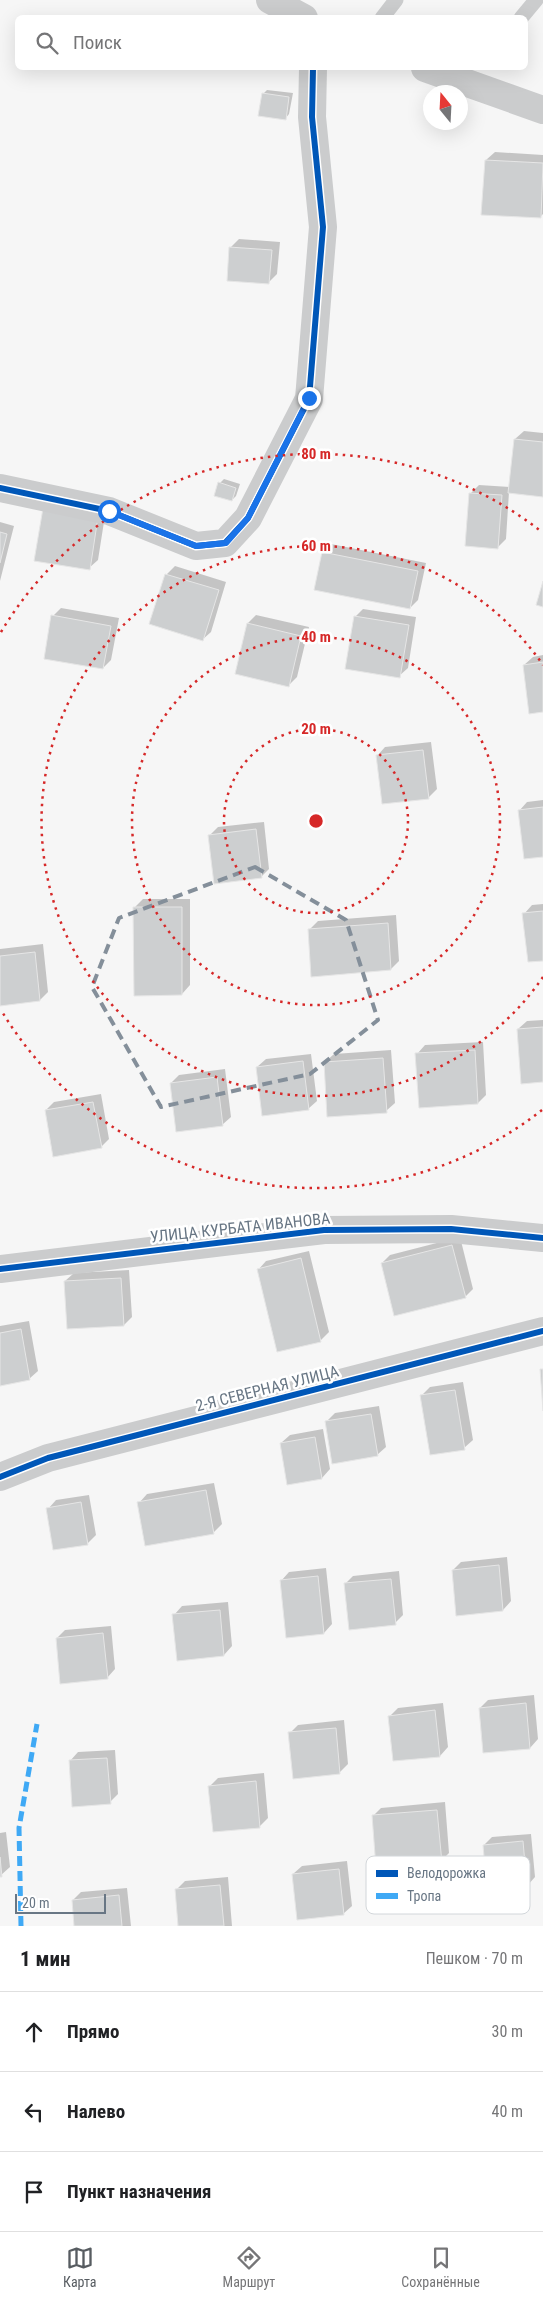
<!DOCTYPE html>
<html lang="ru">
<meta charset="utf-8">
<style>
body{margin:0;font-family:"Roboto Condensed",sans-serif;background:#f2f2f2;color:#202124}
.compass{position:absolute;left:423px;top:85px;width:45px;height:45px;border-radius:50%;background:#fff;box-shadow:0 5px 20px #0002;rotate:342deg}
.scale{position:absolute;left:15px;bottom:12px;width:91px;box-sizing:border-box;padding-left:5px;border:2px solid #687684;border-top:0;font-size:14px;line-height:18px;white-space:nowrap;color:#687684;-webkit-text-stroke:4px #fff;paint-order:stroke}
.stop{position:absolute;width:15px;height:15px;margin:-11px;border:4px solid #1a73e8;border-radius:50%;background:#fff}
.stop.end{background:#1a73e8;border-color:#fff;box-shadow:0 1px 5px #0008}
.list{margin:0;padding:0;list-style:none}
h2{display:flex;justify-content:space-between;align-items:center;height:65px;margin:0;padding:0 20px;font-size:21px}
h2 small{font-size:16px;font-weight:400;color:#757577}
.list li{display:grid;grid-template-columns:32px 1fr auto;gap:15px;align-items:center;box-sizing:border-box;height:80px;padding:0 20px;border-top:1px solid #e0e0e0}
.list b{display:block;font-size:19px;white-space:nowrap}
.list em{font-size:16px;font-style:normal;color:#757577}
.icon{flex:none;width:28px;height:28px;fill:none;stroke:currentColor;stroke-width:2;stroke-linecap:round;stroke-linejoin:round}
.map{position:relative;flex:none;width:543px;height:1926px;overflow:hidden}
.search{position:absolute;background:#fff;box-shadow:0 5px 20px #0002;left:15px;right:15px;top:15px;height:55px;display:flex;align-items:center;gap:12px;box-sizing:border-box;padding:0 18px;border-radius:8px;color:#757577;font-size:19px}
.sheet{height:305px;background:#fff}
nav{display:flex;justify-content:space-around;align-items:center;box-sizing:border-box;height:70px;border-top:1px solid #e0e0e0;background:#fff;font-size:14px;color:#757577}
nav a{display:grid;justify-items:center;gap:2px}
nav .on{color:#575c61}
.map>svg:first-child{display:block}
.shadow{fill:#0003}
.building{fill:#cdcfd0;stroke:#e6e6e6}
.lines{fill:none;stroke-linecap:round;stroke-linejoin:round}
.service{stroke:#cbcccd;stroke-width:15}
.minor{stroke:#cbcccd;stroke-width:28}
.quiet{stroke:#3fa9f5;stroke-width:5;stroke-dasharray:10 5;stroke-linecap:butt}
.cycleway-casing{stroke:#fff;stroke-width:9}
.cycleway{stroke:#0057b8;stroke-width:6}
.route{stroke:#1a73e8;stroke-width:6}
.marked{fill:none;stroke:#848f9a;stroke-width:4;stroke-dasharray:10 6;stroke-linejoin:round}
.ring{fill:none;stroke:#d62828;stroke-width:2.5;stroke-dasharray:2.5 5}
.labels{text-anchor:middle;stroke-width:5;stroke-linejoin:round;paint-order:stroke}
.street-label{font-size:16px;fill:#687684;stroke:#fff}
.key{fill:#fff;stroke:#d2d6da;stroke-width:1}
.key-label{font-size:14px;fill:#687684}
.centre{fill:#d62828;stroke:#fff;stroke-width:2.5}
.ring-label{font-size:15px;text-anchor:middle;font-weight:bold;fill:#d62828;stroke:#fff;stroke-width:5;stroke-linejoin:round;paint-order:stroke}
</style>
<div class="map">
<svg width="543" height="1926" viewBox="0 0 543 1926">
<rect width="100%" height="100%" fill="#f6f6f6"/>
<path class="shadow" d="M 267,90 L 293,93 L 289,114 L 285,119 L 263,94 Z
M 495,152 L 543,155 L 543,214 L 540,217 L 486,160 Z
M 239,239 L 280,242 L 277,274 L 269,282 L 231,247 Z
M 524,431 L 543,433 L 543,496 L 509,492 L 506,539 L 497,548 L 471,493 L 479,485 L 510,487 L 515,439 Z
M 224,479 L 240,484 L 236,496 L 232,500 L 220,483 Z
M 106,509 L 98,560 L 89,568 L 36,560 Z
M 0,522 L 14,526 L 0,581 Z
M 331,544 L 426,563 L 418,600 L 410,608 L 323,552 Z
M 175,566 L 226,582 L 211,632 L 202,640 L 166,575 Z
M 61,608 L 119,618 L 111,660 L 103,668 L 53,616 Z
M 363,609 L 416,617 L 408,668 L 399,676 L 355,617 Z
M 256,615 L 309,627 L 297,677 L 289,685 L 248,623 Z
M 543,655 L 543,711 L 524,665 L 533,657 Z
M 431,742 L 437,789 L 428,798 L 377,756 L 385,747 Z
M 543,800 L 543,856 L 519,811 L 527,802 Z
M 264,822 L 269,869 L 261,877 L 210,835 L 218,827 Z
M 143,899 L 190,899 L 190,985 L 182,994 L 134,908 Z
M 543,904 L 543,959 L 524,914 L 532,905 Z
M 396,915 L 399,961 L 391,969 L 309,930 L 318,921 Z
M 43,944 L 48,992 L 40,1000 L 0,1005 L 0,949 Z
M 543,1020 L 543,1081 L 518,1029 L 527,1021 Z
M 483,1042 L 486,1095 L 478,1103 L 417,1054 L 425,1045 Z
M 391,1050 L 395,1103 L 386,1111 L 325,1062 L 334,1054 Z
M 311,1054 L 317,1101 L 308,1109 L 257,1067 L 266,1059 Z
M 225,1069 L 231,1117 L 222,1125 L 171,1083 L 179,1075 Z
M 101,1094 L 109,1139 L 101,1147 L 46,1110 L 54,1102 Z
M 460,1237 L 473,1289 L 465,1297 L 382,1263 L 390,1255 Z
M 309,1251 L 329,1332 L 321,1340 L 278,1351 L 258,1270 L 266,1261 Z
M 129,1270 L 132,1317 L 124,1325 L 65,1281 L 74,1273 Z
M 29,1321 L 38,1371 L 29,1379 L 0,1384 L 0,1326 Z
M 463,1382 L 473,1440 L 464,1448 L 421,1396 L 430,1387 Z
M 379,1406 L 386,1447 L 377,1455 L 327,1421 L 335,1413 Z
M 323,1429 L 330,1469 L 322,1478 L 281,1443 L 290,1435 Z
M 214,1483 L 222,1524 L 213,1533 L 139,1503 L 147,1494 Z
M 89,1495 L 96,1535 L 88,1543 L 48,1509 L 56,1500 Z
M 507,1557 L 511,1601 L 503,1610 L 453,1570 L 461,1562 Z
M 326,1568 L 332,1624 L 324,1633 L 281,1581 L 289,1572 Z
M 399,1571 L 403,1615 L 395,1623 L 345,1584 L 353,1576 Z
M 228,1602 L 232,1646 L 224,1655 L 178,1659 L 174,1615 L 182,1606 Z
M 111,1626 L 115,1669 L 107,1678 L 57,1638 L 65,1630 Z
M 534,1695 L 538,1739 L 530,1748 L 480,1708 L 488,1700 Z
M 443,1703 L 448,1747 L 440,1756 L 390,1716 L 398,1708 Z
M 344,1720 L 348,1764 L 340,1772 L 290,1733 L 298,1725 Z
M 115,1750 L 118,1794 L 110,1802 L 70,1761 L 78,1752 Z
M 264,1773 L 268,1818 L 260,1826 L 210,1786 L 218,1778 Z
M 445,1802 L 449,1853 L 441,1861 L 373,1816 L 381,1808 Z
M 6,1832 L 10,1867 L 0,1876 L 0,1833 Z
M 531,1834 L 535,1877 L 527,1886 L 488,1889 L 484,1845 L 492,1837 Z
M 347,1861 L 352,1906 L 343,1914 L 293,1874 L 302,1866 Z
M 228,1877 L 232,1926 L 179,1926 L 176,1890 L 185,1881 Z
M 127,1888 L 131,1926 L 76,1926 L 73,1900 L 81,1892 Z"/>
<path class="building" d="M 262,93 L 289,97 L 286,120 L 258,116 Z
M 485,160 L 543,163 L 541,218 L 481,215 Z
M 229,247 L 272,250 L 269,284 L 227,281 Z
M 514,439 L 543,442 L 543,497 L 508,493 Z
M 218,482 L 236,488 L 232,501 L 214,496 Z
M 469,493 L 502,495 L 498,549 L 465,546 Z
M 43,508 L 98,517 L 90,570 L 34,561 Z
M 0,532 L 7,534 L 0,563 Z
M 322,552 L 418,571 L 410,609 L 314,590 Z
M 165,574 L 219,590 L 203,641 L 149,624 Z
M 543,581 L 543,607 L 536,605 Z
M 51,615 L 111,626 L 103,669 L 44,659 Z
M 354,616 L 409,625 L 400,678 L 345,669 Z
M 247,623 L 301,636 L 289,687 L 235,674 Z
M 543,662 L 543,712 L 529,714 L 523,665 Z
M 423,750 L 429,799 L 382,804 L 376,755 Z
M 543,807 L 543,857 L 524,859 L 518,810 Z
M 256,829 L 262,878 L 214,884 L 208,835 Z
M 133,907 L 182,907 L 182,995 L 134,996 Z
M 543,911 L 543,961 L 528,962 L 522,913 Z
M 388,923 L 391,970 L 311,977 L 308,929 Z
M 35,952 L 40,1001 L 0,1006 L 0,956 Z
M 543,1027 L 543,1082 L 521,1084 L 517,1029 Z
M 475,1050 L 478,1104 L 419,1108 L 415,1053 Z
M 383,1058 L 387,1113 L 327,1117 L 324,1062 Z
M 303,1061 L 309,1110 L 262,1116 L 256,1067 Z
M 217,1077 L 223,1126 L 176,1132 L 170,1083 Z
M 93,1102 L 102,1148 L 53,1157 L 45,1110 Z
M 452,1245 L 466,1298 L 394,1316 L 381,1263 Z
M 301,1258 L 321,1342 L 277,1352 L 257,1269 Z
M 121,1278 L 124,1326 L 67,1329 L 64,1281 Z
M 21,1329 L 30,1380 L 0,1386 L 0,1333 Z
M 540,1369 L 543,1369 L 543,1411 Z
M 455,1390 L 465,1450 L 430,1455 L 420,1395 Z
M 371,1414 L 378,1456 L 332,1464 L 325,1421 Z
M 315,1437 L 322,1479 L 287,1485 L 280,1443 Z
M 206,1490 L 214,1534 L 145,1546 L 137,1502 Z
M 81,1502 L 88,1545 L 53,1550 L 46,1508 Z
M 499,1565 L 503,1611 L 456,1616 L 452,1570 Z
M 318,1576 L 324,1634 L 286,1638 L 280,1580 Z
M 391,1579 L 396,1625 L 349,1630 L 344,1583 Z
M 220,1610 L 224,1656 L 177,1661 L 172,1614 Z
M 103,1633 L 108,1679 L 60,1684 L 56,1638 Z
M 526,1703 L 530,1749 L 483,1753 L 479,1708 Z
M 435,1710 L 440,1757 L 393,1761 L 388,1716 Z
M 336,1728 L 340,1774 L 293,1779 L 288,1732 Z
M 107,1758 L 111,1804 L 72,1807 L 69,1760 Z
M 256,1781 L 260,1828 L 213,1832 L 208,1786 Z
M 437,1810 L 442,1863 L 376,1868 L 372,1815 Z
M 523,1841 L 527,1887 L 487,1891 L 483,1845 Z
M 0,1857 L 2,1877 L 0,1877 Z
M 339,1869 L 344,1915 L 297,1920 L 292,1874 Z
M 220,1885 L 224,1926 L 178,1926 L 175,1889 Z
M 119,1895 L 122,1926 L 74,1926 L 72,1900 Z"/>
<g class="lines">
<path class="service" d="M 382,18 L 396,0
M 521,18 L 536,0"/>
<path class="minor" d="M 270,0 L 304,18
M 425,68 L 543,110
M 0,488 L 109,511 L 196,546 L 225,543 L 248,518 L 309,399 L 323,227 L 312,117 L 313,68
M 0,1269 L 324,1230 L 451,1229 L 543,1238
M 0,1477 L 48,1458 L 543,1331"/>
<path class="quiet" d="M 21,1926 L 19,1828 L 37,1724"/>
<g class="cycleway-casing">
<path id="cycleway" d="M 0,488 L 109,511 L 196,546 L 225,543 L 248,518 L 309,399 L 323,227 L 312,117 L 313,68
M 0,1269 L 324,1230 L 451,1229 L 543,1238
M 0,1477 L 48,1458 L 543,1331"/>
</g>
<use href="#cycleway" class="cycleway"/>
</g>
<g class="lines">
<path class="route" d="M 109,511 L 196,546 L 226,543 L 248,518 L 309,398"/>
</g>
<path class="marked" d="M 255,867 L 346,920 L 378,1020 L 310,1074 L 161,1107 L 92,987 L 119,918 Z"/>
<g class="ring">
<circle cx="316" cy="821" r="92"/>
<circle cx="316" cy="821" r="184"/>
<path d="M543 977A275 275 0 1 1 543 665"/>
<path d="M542 1110A367 367 0 0 1 1 1010M1 632A367 367 0 0 1 542 532"/>
</g>
<g class="labels">
<g class="street-label">
<text transform="translate(240 1227) rotate(-6)" y="6">УЛИЦА КУРБАТА ИВАНОВА</text>
<text transform="translate(267 1388) rotate(-14)" y="6">2-Я СЕВЕРНАЯ УЛИЦА</text>
</g>
</g>
<rect x="366" y="1856" width="164" height="58" rx="8" class="key"/>
<rect x="376" y="1870" width="22" height="7" fill="#0057b8"/>
<rect x="376" y="1893" width="22" height="6" fill="#3fa9f5"/>
<g class="key-label">
<text x="407" y="1878">Велодорожка</text>
<text x="407" y="1901">Тропа</text>
</g>
<circle cx="316" cy="821" r="8" class="centre"/>
<g class="ring-label">
<text x="316" y="459">80 m</text>
<text x="316" y="551">60 m</text>
<text x="316" y="642">40 m</text>
<text x="316" y="734">20 m</text>
</g>
</svg>
<svg class="compass" viewBox="-18 -18 36 36"><path d="M0-13l5 13h-10z" fill="#e53935"/><path d="M0 13l5-13h-10z" fill="#757577"/></svg>
<div class="scale">20 m</div>
<div class="stop" style="left:109px;top:511px"></div>
<div class="stop end" style="left:309px;top:398px"></div>
<div class="search"><svg class="icon" aria-label="search" viewBox="0 0 24 24"><circle cx="10" cy="10" r="6"/><path d="M15 15l6 6"/></svg>Поиск</div>
</div>
<section class="sheet">
<h2>1 мин<small>Пешком · 70 m</small></h2>
<ul class="list">
<li><svg class="icon" aria-label="ahead" viewBox="0 0 24 24"><path d="M12 20V5M6 11l6-6 6 6"/></svg><div><b>Прямо</b></div><em>30 m</em></li>
<li><svg class="icon" aria-label="left" viewBox="0 0 24 24"><path d="M17 20v-9H6M10 6l-5 5 5 5"/></svg><div><b>Налево</b></div><em>40 m</em></li>
<li><svg class="icon" aria-label="arrive" viewBox="0 0 24 24"><path d="M6 21V4h12l-3 4 3 4H6"/></svg><div><b>Пункт назначения</b></div></li>
</ul>
</section>
<nav>
<a class="on"><svg class="icon" aria-label="map" viewBox="0 0 24 24"><path d="M3 6l6-2 6 2 6-2v14l-6 2-6-2-6 2zM9 4v14M15 6v14"/></svg>Карта</a>
<a><svg class="icon" aria-label="directions" viewBox="0 0 24 24"><path d="M12 3l9 9-9 9-9-9zM9 14v-3h6M13 9l2 2-2 2"/></svg>Маршрут</a>
<a><svg class="icon" aria-label="saved" viewBox="0 0 24 24"><path d="M7 4h10v16l-5-4-5 4z"/></svg>Сохранённые</a>
</nav>
